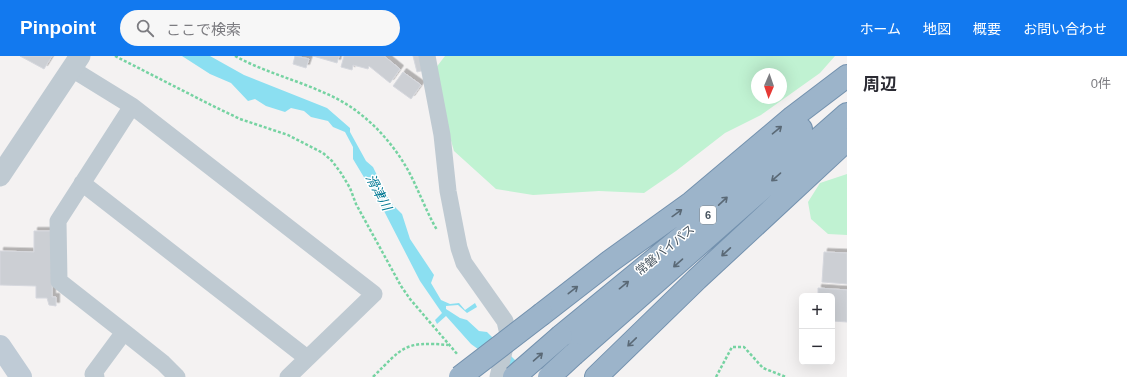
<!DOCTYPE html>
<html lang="ja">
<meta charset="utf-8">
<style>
body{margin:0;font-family:Helvetica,"Noto Sans JP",sans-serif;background:#f7f7f7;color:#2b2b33}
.controls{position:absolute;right:12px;bottom:12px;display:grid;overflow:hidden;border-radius:6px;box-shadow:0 4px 16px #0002}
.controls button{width:36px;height:36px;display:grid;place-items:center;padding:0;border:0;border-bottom:1px solid #e1e1e2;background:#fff;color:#2b2b33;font:20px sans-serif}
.compass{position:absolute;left:751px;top:12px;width:36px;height:36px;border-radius:50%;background:#fff;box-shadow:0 4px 16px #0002;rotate:182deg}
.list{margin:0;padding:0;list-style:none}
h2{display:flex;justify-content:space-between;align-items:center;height:52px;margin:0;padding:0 16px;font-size:17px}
h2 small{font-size:13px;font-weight:400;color:#7c7c81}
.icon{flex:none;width:22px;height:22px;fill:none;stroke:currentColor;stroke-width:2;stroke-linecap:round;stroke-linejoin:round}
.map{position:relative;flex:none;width:847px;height:321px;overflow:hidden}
header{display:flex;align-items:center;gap:24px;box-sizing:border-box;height:56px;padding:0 20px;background:#1279ef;color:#fff}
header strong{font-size:19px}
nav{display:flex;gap:22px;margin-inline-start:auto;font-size:14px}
.search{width:280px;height:36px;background:#f7f7f7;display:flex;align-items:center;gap:10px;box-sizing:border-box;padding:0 14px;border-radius:22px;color:#7c7c81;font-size:15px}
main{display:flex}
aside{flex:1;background:#fff}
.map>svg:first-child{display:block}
.green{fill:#c0f2d2;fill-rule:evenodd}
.water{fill:#8bdff1}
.building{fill:#cccfd4;stroke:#d6d8de;filter:url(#shadow)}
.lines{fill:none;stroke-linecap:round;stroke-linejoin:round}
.trunk-casing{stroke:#7391ae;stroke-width:24}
.path{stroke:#76d3a2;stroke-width:2.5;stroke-dasharray:3 2;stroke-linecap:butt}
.minor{stroke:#bfcad2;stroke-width:17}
.tertiary{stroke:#bfcad2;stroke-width:21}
.secondary{stroke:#bfcbd6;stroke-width:22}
.trunk{stroke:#9cb4ca;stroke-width:22}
.trunk-bridge-casing{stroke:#7391ae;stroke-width:24;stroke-linecap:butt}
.trunk-bridge{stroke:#9cb4ca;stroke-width:22}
.oneway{stroke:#5a6976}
.labels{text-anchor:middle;stroke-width:3;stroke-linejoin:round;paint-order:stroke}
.shield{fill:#fff;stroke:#808990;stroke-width:1}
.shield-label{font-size:11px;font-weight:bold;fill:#495661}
.street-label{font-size:12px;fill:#495661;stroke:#fff}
.water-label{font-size:13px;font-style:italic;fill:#077c96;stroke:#fff}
</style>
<header>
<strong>Pinpoint</strong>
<div class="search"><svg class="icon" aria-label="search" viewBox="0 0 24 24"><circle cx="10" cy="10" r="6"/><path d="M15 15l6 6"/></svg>ここで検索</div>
<nav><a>ホーム</a><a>地図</a><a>概要</a><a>お問い合わせ</a></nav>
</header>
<main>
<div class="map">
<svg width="847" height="321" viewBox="0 0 847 321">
<defs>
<filter id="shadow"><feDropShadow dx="3.5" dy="-3.5" stdDeviation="0" flood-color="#0004"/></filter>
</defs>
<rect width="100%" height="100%" fill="#f4f2f2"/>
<path class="green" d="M 445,0 L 835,0 L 820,17 L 761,59 L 725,77 L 676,115 L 644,137 L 599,135 L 533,139 L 496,133 L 454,95 L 440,46 L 435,13 ZM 757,18 L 781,18 L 781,42 L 757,42 Z
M 847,118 L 847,179 L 828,178 L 811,163 L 808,146 L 820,127 Z"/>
<path class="water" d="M 182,0 L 210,0 L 244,19 L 327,52 L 350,72 L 350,76 L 366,105 L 373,111 L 390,146 L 402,158 L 410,183 L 434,219 L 431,227 L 441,244 L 450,248 L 459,247 L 465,254 L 475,247 L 477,251 L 467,257 L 458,249 L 446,250 L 446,253 L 460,262 L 467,264 L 479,275 L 487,276 L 532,321 L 516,321 L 471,288 L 446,260 L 437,268 L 435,264 L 442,257 L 420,225 L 383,153 L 353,103 L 353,91 L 345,76 L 333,71 L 328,65 L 311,61 L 304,55 L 291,52 L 285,56 L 266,50 L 255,43 L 248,45 L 231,27 L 210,18 Z"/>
<path class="building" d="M 20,0 L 52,0 L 44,13 Z
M 295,0 L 309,3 L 306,12 L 293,8 Z
M 313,0 L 339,0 L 337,7 Z
M 344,0 L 384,0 L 400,13 L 390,27 L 369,10 L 368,13 L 353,9 L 352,14 L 341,11 Z
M 413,0 L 421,0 L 425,14 L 417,16 Z
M 403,16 L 421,29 L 411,43 L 393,30 Z
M 34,175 L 53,175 L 52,241 L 56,241 L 56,250 L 49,249 L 47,242 L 36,242 L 36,230 L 0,229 L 0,195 L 34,196 Z
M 824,196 L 847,197 L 847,228 L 822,226 Z
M 818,232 L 847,234 L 847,266 L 832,265 L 832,240 L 818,240 Z"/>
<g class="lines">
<g class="trunk-casing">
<path id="trunk" d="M 542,258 L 609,206 L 691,147 L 793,61 L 847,20
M 561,280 L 705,162 L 801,73
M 574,298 L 847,58
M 596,321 L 697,223 L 847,84"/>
</g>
<path class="path" d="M 115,0 L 211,49 L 240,63 L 288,79 L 323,97 L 332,105 L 341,117 L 350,132 L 356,148 L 401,230 L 410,243 L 458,299
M 235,0 C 264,16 297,24 327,38 C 362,53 391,83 409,116 C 419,135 426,155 437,174
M 373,321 C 403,291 404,285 448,289
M 716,321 L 732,291 L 744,291 L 763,312 L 786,321"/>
<path class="minor" d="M 427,0 L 442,79 L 448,135 L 459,192 L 464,207 L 505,265 L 508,278 L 498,321
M 72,13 L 132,50 L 58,165 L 59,225 L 124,276 L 93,318 L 96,321
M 132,50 L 374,238 L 288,321
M 82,127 L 307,302
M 124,276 L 163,307 L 177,321"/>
<path class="tertiary" d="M 0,120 L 80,0"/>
<path class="secondary" d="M 0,290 L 21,321"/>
<use href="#trunk" class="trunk"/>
<g class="trunk-bridge-casing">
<path id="trunk-bridge" d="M 460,321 L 542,258
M 514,321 L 561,280
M 549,321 L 574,298"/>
</g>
<use href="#trunk-bridge" class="trunk-bridge"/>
</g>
<defs><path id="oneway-shaft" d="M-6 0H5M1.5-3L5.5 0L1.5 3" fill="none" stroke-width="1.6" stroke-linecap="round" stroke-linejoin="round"/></defs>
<g class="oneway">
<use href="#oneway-shaft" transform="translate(777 74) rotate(-40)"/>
<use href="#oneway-shaft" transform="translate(776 121) rotate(139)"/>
<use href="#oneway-shaft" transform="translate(723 145) rotate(-43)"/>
<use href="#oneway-shaft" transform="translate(677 157) rotate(-36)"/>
<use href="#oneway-shaft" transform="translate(726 196) rotate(137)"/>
<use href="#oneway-shaft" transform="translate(678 207) rotate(139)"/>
<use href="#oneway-shaft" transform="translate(624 229) rotate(-39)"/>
<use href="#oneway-shaft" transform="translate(573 234) rotate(-38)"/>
<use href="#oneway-shaft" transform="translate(632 286) rotate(136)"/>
<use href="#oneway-shaft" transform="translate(538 301) rotate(-41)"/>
</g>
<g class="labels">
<rect class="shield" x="700" y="150" width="16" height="18" rx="3"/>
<g class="shield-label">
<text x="708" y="163">6</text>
</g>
<g class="street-label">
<text transform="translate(665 194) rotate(-39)" y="4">常磐バイパス</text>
</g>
<g class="water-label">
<text transform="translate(379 136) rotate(62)" y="5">滑津川</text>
</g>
</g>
</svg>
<div class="controls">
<button>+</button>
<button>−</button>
</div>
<svg class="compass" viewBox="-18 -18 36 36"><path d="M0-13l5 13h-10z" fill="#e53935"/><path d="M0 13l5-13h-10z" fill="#7c7c81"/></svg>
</div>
<aside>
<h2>周辺<small>0件</small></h2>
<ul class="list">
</ul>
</aside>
</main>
